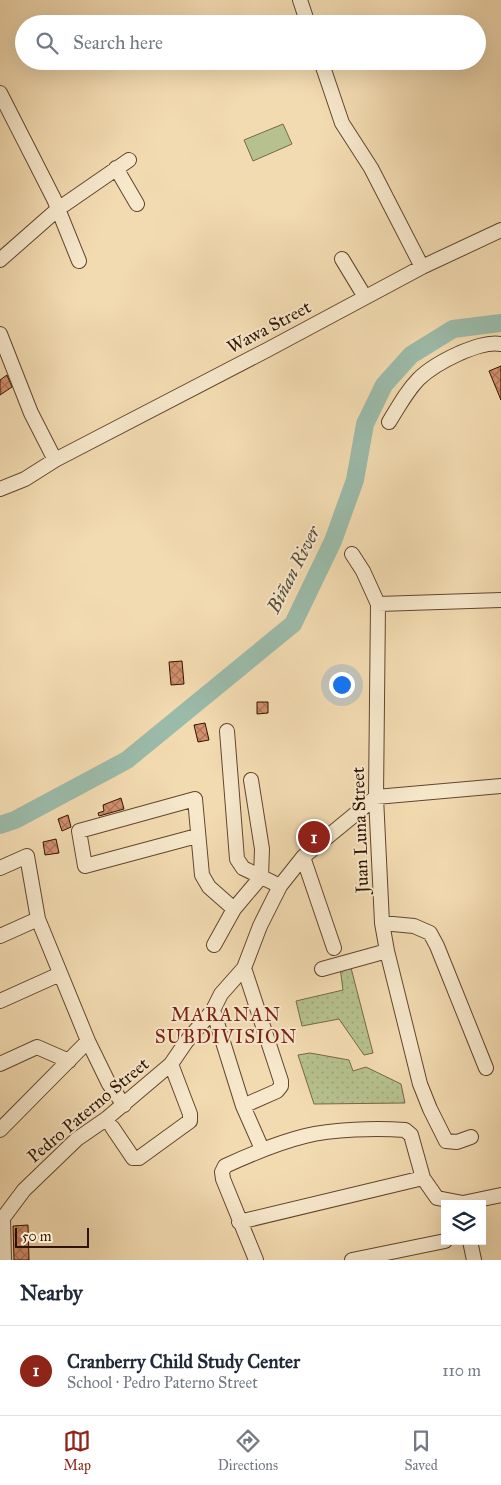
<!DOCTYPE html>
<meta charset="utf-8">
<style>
body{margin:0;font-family:"IM FELL Great Primer",serif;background:#f2f2f3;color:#1f2937}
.controls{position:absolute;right:15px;bottom:15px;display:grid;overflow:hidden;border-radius:0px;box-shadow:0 5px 20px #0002}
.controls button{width:45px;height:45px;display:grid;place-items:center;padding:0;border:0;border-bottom:1px solid #e0e1e3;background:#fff;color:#1f2937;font:25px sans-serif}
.scale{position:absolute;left:15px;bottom:12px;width:74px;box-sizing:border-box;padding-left:5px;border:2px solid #301401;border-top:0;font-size:14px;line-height:18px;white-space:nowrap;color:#301401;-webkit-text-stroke:4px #f7e8cc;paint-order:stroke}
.you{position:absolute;left:341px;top:684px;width:18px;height:18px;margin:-12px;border:4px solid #fff;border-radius:50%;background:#1a73e8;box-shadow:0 0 0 8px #1a73e833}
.badge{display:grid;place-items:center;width:32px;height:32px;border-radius:50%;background:#8f2418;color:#fff;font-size:16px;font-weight:700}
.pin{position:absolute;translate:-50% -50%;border:2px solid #fff;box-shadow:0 1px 5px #0006}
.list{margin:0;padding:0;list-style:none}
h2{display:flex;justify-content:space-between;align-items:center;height:65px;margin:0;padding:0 20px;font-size:21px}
h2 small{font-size:16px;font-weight:400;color:#747a83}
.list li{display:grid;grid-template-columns:32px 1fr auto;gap:15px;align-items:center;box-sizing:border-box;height:90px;padding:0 20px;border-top:1px solid #e0e1e3}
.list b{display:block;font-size:19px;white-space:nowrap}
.list p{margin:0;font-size:16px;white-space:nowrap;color:#747a83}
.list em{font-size:16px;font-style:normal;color:#747a83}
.icon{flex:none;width:28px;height:28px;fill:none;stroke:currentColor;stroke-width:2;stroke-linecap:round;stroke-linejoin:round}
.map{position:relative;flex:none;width:501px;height:1260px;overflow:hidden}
.search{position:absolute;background:#fff;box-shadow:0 5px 20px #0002;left:15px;right:15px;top:15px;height:55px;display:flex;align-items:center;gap:12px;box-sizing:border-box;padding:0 18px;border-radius:28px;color:#747a83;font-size:19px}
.sheet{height:155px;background:#fff}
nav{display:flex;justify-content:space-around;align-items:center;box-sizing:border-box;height:70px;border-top:1px solid #e0e1e3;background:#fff;font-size:14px;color:#747a83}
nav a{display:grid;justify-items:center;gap:2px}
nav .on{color:#8f2418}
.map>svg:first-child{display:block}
.grass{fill:url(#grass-dots);stroke:#736a48}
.pitch{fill:#b6c18f;stroke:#736a48}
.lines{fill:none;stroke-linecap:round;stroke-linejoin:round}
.river{stroke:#9bbbaa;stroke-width:18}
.building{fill:url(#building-cross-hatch);stroke:#301401}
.minor-casing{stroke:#61462d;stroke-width:16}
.minor{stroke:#f7e8cc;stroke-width:14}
.labels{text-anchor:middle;stroke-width:4;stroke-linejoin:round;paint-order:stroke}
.street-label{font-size:18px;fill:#301401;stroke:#f7e8cc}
.water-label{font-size:19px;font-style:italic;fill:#554e3c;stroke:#f7e8cc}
.neighbourhood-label{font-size:19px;letter-spacing:1px;fill:#7a1f14;stroke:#f7e8cc}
</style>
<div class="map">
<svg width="501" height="1260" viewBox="0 0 501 1260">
<defs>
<pattern id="grass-dots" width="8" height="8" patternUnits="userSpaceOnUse" patternTransform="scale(1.25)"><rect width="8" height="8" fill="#b6c18f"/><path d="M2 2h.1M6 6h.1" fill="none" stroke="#9da57a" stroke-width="1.8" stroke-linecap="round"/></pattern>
<pattern id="building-cross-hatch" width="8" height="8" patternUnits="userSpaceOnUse" patternTransform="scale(1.25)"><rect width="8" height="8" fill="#d3906d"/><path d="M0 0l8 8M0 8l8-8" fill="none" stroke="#ac7457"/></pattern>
</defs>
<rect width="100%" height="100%" fill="#f3dbb1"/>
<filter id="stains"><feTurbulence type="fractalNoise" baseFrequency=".004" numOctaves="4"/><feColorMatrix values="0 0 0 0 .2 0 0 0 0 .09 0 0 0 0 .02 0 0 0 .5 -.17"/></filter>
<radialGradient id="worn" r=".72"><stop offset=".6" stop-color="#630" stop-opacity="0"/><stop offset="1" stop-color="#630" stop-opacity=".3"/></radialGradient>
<path class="grass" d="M 350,964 L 373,1053 L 364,1055 L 339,1019 L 302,1026 L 296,1001 L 343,990 L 340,967 Z
M 310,1053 L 349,1060 L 353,1071 L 366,1067 L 401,1084 L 405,1103 L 314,1104 L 298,1055 Z"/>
<path class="pitch" d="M 283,124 L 292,144 L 253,161 L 244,140 Z"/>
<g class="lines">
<path class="river" d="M 0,825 L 15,820 L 127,760 L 293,624 L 333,541 L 355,480 L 365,424 L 384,385 L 411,355 L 453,329 L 501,323"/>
</g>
<path class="building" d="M 501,366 L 501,400 L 489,371 Z
M 7,375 L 12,387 L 0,395 L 0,380 Z
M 182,661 L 184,684 L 171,685 L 169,662 Z
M 257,702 L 268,702 L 268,713 L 257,714 Z
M 205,723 L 209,740 L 198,742 L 194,725 Z
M 121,798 L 124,809 L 99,816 L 98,813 L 104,811 L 103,805 Z
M 68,815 L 71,827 L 62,831 L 58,819 Z
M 56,839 L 59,853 L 45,855 L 43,842 Z
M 28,1225 L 29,1260 L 14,1260 L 13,1226 Z"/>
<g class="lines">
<g class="minor-casing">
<path id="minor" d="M 300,0 L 308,24
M 321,61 L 342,123 L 371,168 L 422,267
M 0,93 L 54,199 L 79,261
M 116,168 L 137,204
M 342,259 L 365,297
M 0,260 L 58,209 L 129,160
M 0,334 L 31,413 L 55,460
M 389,422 C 412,384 418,372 460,353 C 472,348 487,342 501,344
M 0,489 L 25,479 L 55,460 L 267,350 L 422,267 L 501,230
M 352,554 L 363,571 L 378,604 L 376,797 L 382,923 L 387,951 L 420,1084 L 430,1109 L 446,1141 L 457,1142 L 471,1137
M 378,604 L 501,600
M 227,731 L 237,859 L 243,868 L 280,886
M 197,836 L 85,866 L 79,831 L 195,799 L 202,875 L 209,887 L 234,909
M 303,857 L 334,948
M 0,868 L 27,856 L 38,919 L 88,1041 L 109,1084 L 124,1105
M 382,923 L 414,926 L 430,933 L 437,946 L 486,1068
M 0,936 L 38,919
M 214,945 L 234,909 L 261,877 L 262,849 L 251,780
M 322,969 L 387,951
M 0,1001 L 60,974
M 213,1010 L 243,1106 L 262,1149
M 0,1064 L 37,1047 L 69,1061
M 243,1106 L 277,1091 L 281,1086 L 281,1081 L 244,968
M 112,1127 L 133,1158 L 139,1158 L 190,1121 L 190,1114 L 171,1064
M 0,1130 L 88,1041
M 3,1219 L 4,1260
M 0,1222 L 24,1190 L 77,1139 L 106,1119 L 171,1064 L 186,1042 L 213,1010 L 221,994 L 244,968 L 260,926 L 280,886 L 303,857 L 376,797 L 501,786
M 239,1222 L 423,1178
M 470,1241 L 474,1260
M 256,1260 L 223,1179 L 222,1172 L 225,1166 C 251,1154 277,1143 305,1136 C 332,1129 377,1128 405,1130 L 411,1135 L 423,1178 L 437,1198 L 463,1203 L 501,1195
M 352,1260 L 445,1241"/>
</g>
<use href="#minor" class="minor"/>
</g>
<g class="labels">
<g class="street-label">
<text transform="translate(269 327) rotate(-28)" y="6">Wawa Street</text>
<text transform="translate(360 830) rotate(-92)" y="6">Juan Luna Street</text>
<text transform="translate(88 1110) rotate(-40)" y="6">Pedro Paterno Street</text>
</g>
<g class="water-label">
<text transform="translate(293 569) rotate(-63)" y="7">Biñan River</text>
</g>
<g class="neighbourhood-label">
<text x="226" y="1021">MARANAN<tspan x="226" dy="22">SUBDIVISION</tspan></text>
</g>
</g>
<rect width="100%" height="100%" filter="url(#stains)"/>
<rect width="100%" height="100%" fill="url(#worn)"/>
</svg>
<div class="controls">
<button><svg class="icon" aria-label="layers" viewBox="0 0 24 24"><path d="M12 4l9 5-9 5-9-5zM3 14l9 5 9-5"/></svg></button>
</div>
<div class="scale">50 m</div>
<div class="you"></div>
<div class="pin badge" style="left:314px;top:837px">1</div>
<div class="search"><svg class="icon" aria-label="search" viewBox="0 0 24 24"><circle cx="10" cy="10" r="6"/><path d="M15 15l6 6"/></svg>Search here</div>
</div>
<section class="sheet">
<h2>Nearby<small></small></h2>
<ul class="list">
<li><span class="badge">1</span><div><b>Cranberry Child Study Center</b><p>School · Pedro Paterno Street</p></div><em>110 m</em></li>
</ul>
</section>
<nav>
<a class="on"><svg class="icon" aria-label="map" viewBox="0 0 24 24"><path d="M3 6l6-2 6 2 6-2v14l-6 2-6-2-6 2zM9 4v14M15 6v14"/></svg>Map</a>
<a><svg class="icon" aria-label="directions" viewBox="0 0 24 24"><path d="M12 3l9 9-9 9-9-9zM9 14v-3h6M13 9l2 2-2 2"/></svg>Directions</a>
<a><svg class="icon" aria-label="saved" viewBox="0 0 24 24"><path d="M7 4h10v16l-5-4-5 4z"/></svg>Saved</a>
</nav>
